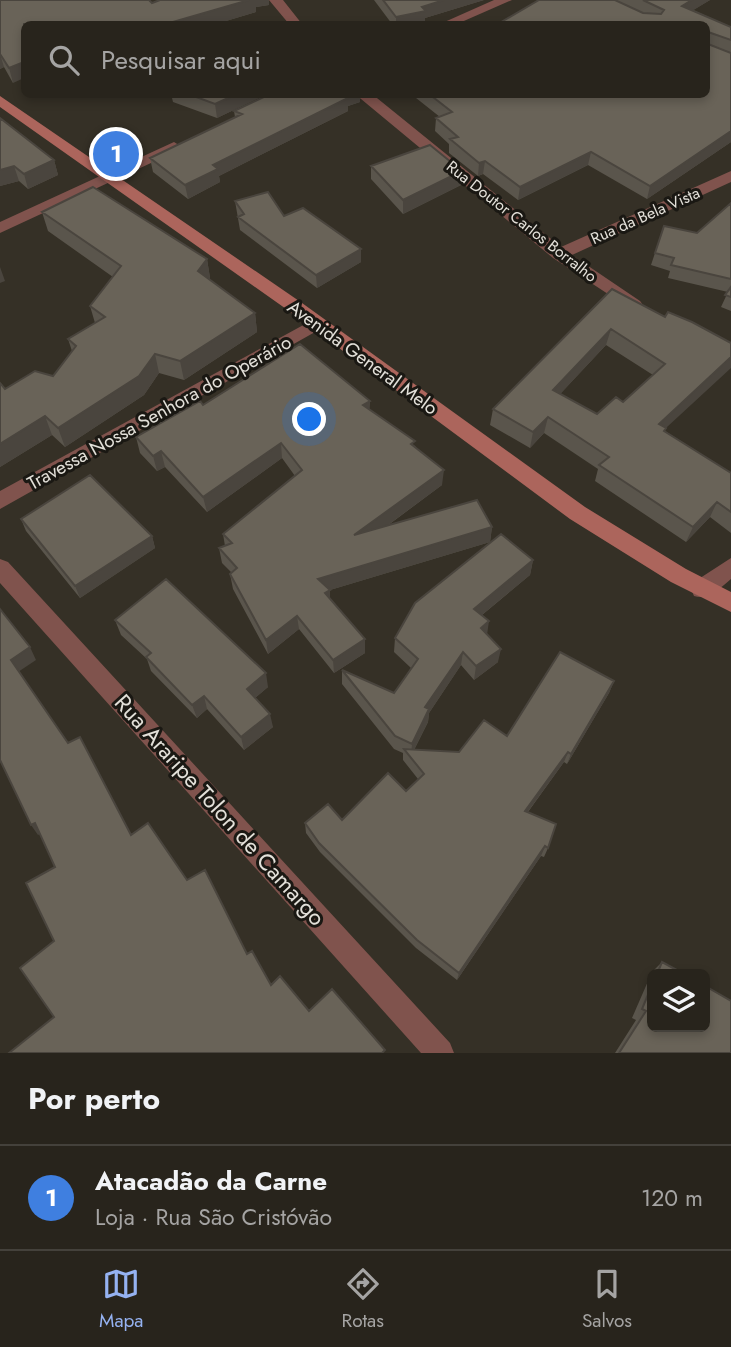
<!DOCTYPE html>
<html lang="pt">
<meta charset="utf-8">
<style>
body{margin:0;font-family:Jost,sans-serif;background:#343029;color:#f1f3f6}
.controls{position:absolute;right:21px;bottom:21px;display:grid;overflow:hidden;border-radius:10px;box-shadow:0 4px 10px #0003}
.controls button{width:63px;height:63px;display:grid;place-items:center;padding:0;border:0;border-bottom:2px solid #44413b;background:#28241c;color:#f1f3f6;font:35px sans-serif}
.you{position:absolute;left:310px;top:420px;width:24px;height:24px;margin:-18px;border:5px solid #fff;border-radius:50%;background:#1a73e8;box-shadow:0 0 0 10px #1a73e833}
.badge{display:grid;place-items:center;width:46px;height:46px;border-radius:50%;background:#95b2f1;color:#fff;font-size:23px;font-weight:700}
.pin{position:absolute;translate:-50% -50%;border:4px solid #fff;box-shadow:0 2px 7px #0006}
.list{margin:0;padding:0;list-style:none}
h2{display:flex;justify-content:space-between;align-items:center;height:91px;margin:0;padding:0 28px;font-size:30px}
h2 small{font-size:23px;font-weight:400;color:#a5a4a3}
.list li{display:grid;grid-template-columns:46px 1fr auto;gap:21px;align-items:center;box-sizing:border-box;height:105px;padding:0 28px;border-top:2px solid #44413b}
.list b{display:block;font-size:26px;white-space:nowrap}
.list p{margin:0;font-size:23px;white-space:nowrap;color:#a5a4a3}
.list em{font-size:23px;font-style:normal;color:#a5a4a3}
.icon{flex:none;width:38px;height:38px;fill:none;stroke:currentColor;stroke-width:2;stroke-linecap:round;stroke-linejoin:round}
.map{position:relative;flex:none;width:731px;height:1053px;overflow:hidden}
.search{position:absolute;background:#28241c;box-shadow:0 4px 10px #0003;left:21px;right:21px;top:21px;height:77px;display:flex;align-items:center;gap:18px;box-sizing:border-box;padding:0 24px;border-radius:10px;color:#a5a4a3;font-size:26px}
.sheet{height:196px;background:#28241c}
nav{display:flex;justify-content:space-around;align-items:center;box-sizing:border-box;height:98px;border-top:2px solid #44413b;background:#28241c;font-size:19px;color:#a5a4a3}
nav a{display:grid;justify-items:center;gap:4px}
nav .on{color:#95b2f1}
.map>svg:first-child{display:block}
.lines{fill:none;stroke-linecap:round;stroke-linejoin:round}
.street{fill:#80534d;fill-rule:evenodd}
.secondary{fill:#ac655c;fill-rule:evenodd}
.wall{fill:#5a554c;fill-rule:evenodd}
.shaded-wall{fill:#4a453e}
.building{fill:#696358;stroke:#4a453e;stroke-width:2;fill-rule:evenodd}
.labels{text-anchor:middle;stroke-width:6;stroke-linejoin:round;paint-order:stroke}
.far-street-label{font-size:16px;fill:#e3e0d9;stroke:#1a1813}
.street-label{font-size:19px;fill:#e3e0d9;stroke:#1a1813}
.near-street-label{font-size:23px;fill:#e3e0d9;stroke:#1a1813}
</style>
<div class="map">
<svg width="731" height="1053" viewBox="0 0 731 1053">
<rect width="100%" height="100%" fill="#353026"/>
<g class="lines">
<path class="street" d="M 269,0 L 283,0 L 302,24 L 289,24 Z
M 494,0 L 512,0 L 457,24 L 440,24 Z
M 355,94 L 372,94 L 561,247 L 731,171 L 731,182 L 572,255 L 640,301 L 643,305 L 634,311 L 553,258 Z
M 174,142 L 182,147 L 179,150 L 0,233 L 0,222 Z
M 318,317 L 327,323 L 324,327 L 0,509 L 0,491 Z
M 731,558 L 731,579 C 720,588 709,601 694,596 L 691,589 L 694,582 Z
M 0,559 L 8,562 L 450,1043 L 454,1053 L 421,1053 L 0,583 Z"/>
<path class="secondary" d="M 0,96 L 302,303 L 585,507 L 686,569 L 731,592 L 731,612 L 671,582 L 570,519 L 289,311 L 0,107 Z"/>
</g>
<path class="wall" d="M 0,0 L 152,3 L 160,0 L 269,0 L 269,5 L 256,7 L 256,12 L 216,24 L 24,24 L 13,83 L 4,67 L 0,69 Z
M 374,0 L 484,0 L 425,18 L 425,24 L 392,24 Z
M 616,0 L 710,0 L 693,10 L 731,27 L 731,142 L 647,199 L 588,165 L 518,200 L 483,174 L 478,176 L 449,153 L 449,144 L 435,131 L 436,118 L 440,117 L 411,94 L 706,94 L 706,24 L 503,24 L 503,21 Z
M 171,94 L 267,94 L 217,118 L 173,102 Z
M 270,94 L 360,94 L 360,102 L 348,106 L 348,111 L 219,176 L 220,182 L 188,199 L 153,172 L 150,158 L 235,117 L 234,111 Z
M 0,118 L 54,160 L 58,175 L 28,189 L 19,181 L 0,186 Z
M 371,166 L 462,171 L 461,185 L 403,214 L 371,179 Z
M 235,201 L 284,216 L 361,262 L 317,288 L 240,230 Z
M 731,203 L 731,311 L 721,307 L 728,292 L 668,278 L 670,271 L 651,265 L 655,253 L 697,233 Z
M 42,212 L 207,259 L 210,278 L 209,280 L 255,313 L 257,332 L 184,380 L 159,373 L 144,395 L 65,447 L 52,435 L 0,467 L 0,383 L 5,389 L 53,376 L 72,351 L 68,339 L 95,323 L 90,306 L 113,277 L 48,231 Z
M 612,289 L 665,317 L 666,428 L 665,431 L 731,473 L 731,533 L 710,517 L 686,542 L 595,481 L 598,469 L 544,433 L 530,448 L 490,425 L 493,409 ZM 606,345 L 653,375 L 623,402 L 597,414 L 560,394 Z
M 370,401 L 369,410 L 415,446 L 442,485 L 387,526 L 492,527 L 490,542 L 330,590 L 330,599 L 365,639 L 365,653 L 334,673 L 299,629 L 268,654 L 233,589 L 230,574 L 232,573 L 222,563 L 219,548 L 225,546 L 223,534 L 295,476 L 282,458 L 207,512 L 165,467 L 157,471 L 140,453 L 136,437 L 203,405 Z
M 21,519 L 152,536 L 155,548 L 80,598 L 26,531 Z
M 533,560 L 530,575 L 482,615 L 487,634 L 498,662 L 474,680 L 461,665 L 429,713 L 428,722 L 414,750 L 459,752 L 507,736 L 614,681 L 609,693 L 567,764 L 564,762 L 528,812 L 548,848 L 544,857 L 541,856 L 457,980 L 416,948 L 320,852 L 306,833 L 305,823 L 342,820 L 406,791 L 418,779 L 403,760 L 403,753 L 394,749 L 342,684 L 342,670 L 394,693 L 411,668 L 394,652 L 395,638 Z
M 115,620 L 268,687 L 255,698 L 273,727 L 244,750 L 207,709 L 197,718 L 151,671 L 147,659 L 121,635 Z
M 662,962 L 684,974 L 652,974 L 652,1027 L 731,1053 L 615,1053 L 636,1020 L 632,1018 L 652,972 Z"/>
<path class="shaded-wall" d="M 249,0 L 269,0 L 269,5 L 256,7 L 256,12 L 216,24 L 166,24 Z
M 444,0 L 484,0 L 425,18 L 425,24 L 396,24 L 396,17 L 422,7 Z
M 692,0 L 710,0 L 679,19 L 682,6 Z
M 0,54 L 4,67 L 0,69 Z
M 24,62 L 24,78 L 13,83 L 9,68 Z
M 237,94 L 267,94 L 217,118 L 215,104 Z
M 343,94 L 360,94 L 360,102 L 348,106 L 348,111 L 219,176 L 220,182 L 188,199 L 185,185 L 213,165 Z
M 731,131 L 731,142 L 647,199 L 650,186 Z
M 591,152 L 588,165 L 518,200 L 520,187 Z
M 54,160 L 58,175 L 28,189 L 24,174 Z
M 485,161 L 483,174 L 478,176 L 479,163 Z
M 14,166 L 19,181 L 0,186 L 0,170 Z
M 462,171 L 461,185 L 403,214 L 403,200 Z
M 361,249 L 361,262 L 317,288 L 316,275 Z
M 207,259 L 210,278 L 201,291 L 198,271 Z
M 0,267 L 5,281 L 0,283 Z
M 255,313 L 257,332 L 184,380 L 180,361 Z
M 611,329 L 606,345 L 549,406 L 553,390 Z
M 155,354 L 159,373 L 144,395 L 65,447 L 58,428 Z
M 731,357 L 731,368 L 654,439 L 659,424 Z
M 370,401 L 369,417 L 363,405 Z
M 45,416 L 52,435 L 0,467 L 0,444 Z
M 548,417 L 544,433 L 530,448 L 533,432 Z
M 281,443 L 282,458 L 207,512 L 203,497 Z
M 161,451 L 165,467 L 157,471 L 153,456 Z
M 444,470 L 442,485 L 354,550 L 354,535 Z
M 717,502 L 710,517 L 686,542 L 693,527 Z
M 492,527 L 490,542 L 330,590 L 330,604 L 318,579 Z
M 152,536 L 155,548 L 80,598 L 75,586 Z
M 533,560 L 530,575 L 472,623 L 474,609 Z
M 297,616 L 299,629 L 268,654 L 266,640 Z
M 489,621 L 487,635 L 481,628 Z
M 365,639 L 365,653 L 334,673 L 333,660 Z
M 30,647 L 36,660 L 18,672 L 11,660 Z
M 501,649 L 498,662 L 474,680 L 476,666 Z
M 463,652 L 461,665 L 429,713 L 428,722 L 411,756 L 412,744 L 425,707 Z
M 266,673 L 268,687 L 250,702 L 247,689 Z
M 614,681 L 609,693 L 567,764 L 571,754 Z
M 204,696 L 207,709 L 197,718 L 192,705 Z
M 270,714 L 273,727 L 244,750 L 241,737 Z
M 568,752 L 564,762 L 521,821 L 525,811 Z
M 35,823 L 42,833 L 38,835 L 31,825 Z
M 545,846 L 541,856 L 457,980 L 459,973 Z"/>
<path class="building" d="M 0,0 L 149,0 L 152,3 L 160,0 L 249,0 L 166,24 L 24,24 L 24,62 L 9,68 L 0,54 Z
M 383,0 L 444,0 L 422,7 L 426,11 L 396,17 Z
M 539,0 L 615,0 L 643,13 L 661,14 L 664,10 L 643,0 L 692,0 L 682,6 L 731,27 L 731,40 L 708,32 L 708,44 L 731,53 L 731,131 L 650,186 L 591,152 L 520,187 L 485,161 L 479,163 L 450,139 L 458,137 L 436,118 L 452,112 L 429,94 L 706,94 L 706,24 L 511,24 L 503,21 Z
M 188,94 L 237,94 L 215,104 Z
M 270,94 L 343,94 L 348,98 L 213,165 L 218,169 L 185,185 L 150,158 L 242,114 L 234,111 Z
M 0,118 L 54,160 L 24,174 L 14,166 L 0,170 Z
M 430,145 L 462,171 L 403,200 L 371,166 Z
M 93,187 L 207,259 L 198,271 L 255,313 L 180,361 L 155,354 L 139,376 L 58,428 L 45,416 L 0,444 L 0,383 L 5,389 L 35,371 L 53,376 L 76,346 L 68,339 L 105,317 L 90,306 L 121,266 L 42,212 Z
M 268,192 L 284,216 L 303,208 L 361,249 L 316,275 L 238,217 L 244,214 L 235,201 Z
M 731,203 L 731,279 L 671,265 L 674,258 L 655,253 L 664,226 L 697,233 Z
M 731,287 L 731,297 L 725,295 Z
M 612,289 L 665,317 L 668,312 L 692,322 L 731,343 L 731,357 L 659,424 L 666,428 L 664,431 L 731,473 L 731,512 L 717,502 L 693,527 L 599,465 L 609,457 L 548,417 L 533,432 L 493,409 ZM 611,329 L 665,364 L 623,402 L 616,397 L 597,414 L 553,390 Z
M 300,344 L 370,401 L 363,405 L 415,441 L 411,444 L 444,470 L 354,535 L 477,500 L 492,527 L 318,579 L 330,590 L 325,593 L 365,639 L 333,660 L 297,616 L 266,640 L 230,574 L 237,568 L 219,548 L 232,543 L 223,534 L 302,470 L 281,443 L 203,497 L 161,451 L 153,456 L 136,437 L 200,401 L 203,405 Z
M 90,475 L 152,536 L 75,586 L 21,519 Z
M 501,534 L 533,560 L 474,609 L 489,621 L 481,628 L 501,649 L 476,666 L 463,652 L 425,707 L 429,709 L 412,744 L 395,736 L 342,670 L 394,693 L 418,659 L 395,638 L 415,603 Z
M 166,579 L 266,673 L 247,689 L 270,714 L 241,737 L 204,696 L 192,705 L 146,657 L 151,653 L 115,620 Z
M 0,609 L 30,647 L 11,660 L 68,743 L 80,737 L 131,835 L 148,823 L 187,880 L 205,870 L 247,954 L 252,951 L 271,985 L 280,976 L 309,1011 L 332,989 L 385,1050 L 382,1053 L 9,1053 L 54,1017 L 20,968 L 54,941 L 26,883 L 55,867 L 35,823 L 31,825 L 0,760 Z
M 560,652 L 614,681 L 571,754 L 568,752 L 525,811 L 556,824 L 548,848 L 545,846 L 459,973 L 417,940 L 319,843 L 305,823 L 328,804 L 342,820 L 388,773 L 406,791 L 424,774 L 404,749 L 459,752 L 484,720 L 507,736 Z
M 662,962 L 684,974 L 657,974 Z
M 652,985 L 652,1027 L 705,1027 L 705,986 L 731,1001 L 731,1053 L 619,1053 L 646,1011 L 642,1009 Z"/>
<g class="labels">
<g class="far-street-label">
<text transform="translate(645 215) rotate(-24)" y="6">Rua da Bela Vista</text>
<text transform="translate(522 221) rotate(38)" y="6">Rua Doutor Carlos Borralho</text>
</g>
<g class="street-label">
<text transform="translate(363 357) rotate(36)" y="7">Avenida General Melo</text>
<text transform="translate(159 412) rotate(-29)" y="7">Travessa Nossa Senhora do Operário</text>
</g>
<g class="near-street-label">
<text transform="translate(220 810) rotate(48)" y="8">Rua Araripe Tolon de Camargo</text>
</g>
</g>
</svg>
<div class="controls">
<button><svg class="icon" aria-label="layers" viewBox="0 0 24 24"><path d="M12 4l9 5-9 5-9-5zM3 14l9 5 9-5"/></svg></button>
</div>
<div class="you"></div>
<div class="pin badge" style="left:116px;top:154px;background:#3f7fe0">1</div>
<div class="search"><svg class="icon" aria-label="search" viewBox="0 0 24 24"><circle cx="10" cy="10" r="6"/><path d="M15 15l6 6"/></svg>Pesquisar aqui</div>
</div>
<section class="sheet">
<h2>Por perto<small></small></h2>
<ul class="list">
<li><span class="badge" style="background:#3f7fe0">1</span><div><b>Atacadão da Carne</b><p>Loja · Rua São Cristóvão</p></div><em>120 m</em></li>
</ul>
</section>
<nav>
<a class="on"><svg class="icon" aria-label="map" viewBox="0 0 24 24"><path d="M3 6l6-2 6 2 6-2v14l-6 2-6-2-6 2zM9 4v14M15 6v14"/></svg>Mapa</a>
<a><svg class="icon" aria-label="directions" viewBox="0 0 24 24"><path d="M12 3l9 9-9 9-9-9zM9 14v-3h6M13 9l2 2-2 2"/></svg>Rotas</a>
<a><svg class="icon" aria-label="saved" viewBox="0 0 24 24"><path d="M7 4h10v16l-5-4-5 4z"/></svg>Salvos</a>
</nav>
